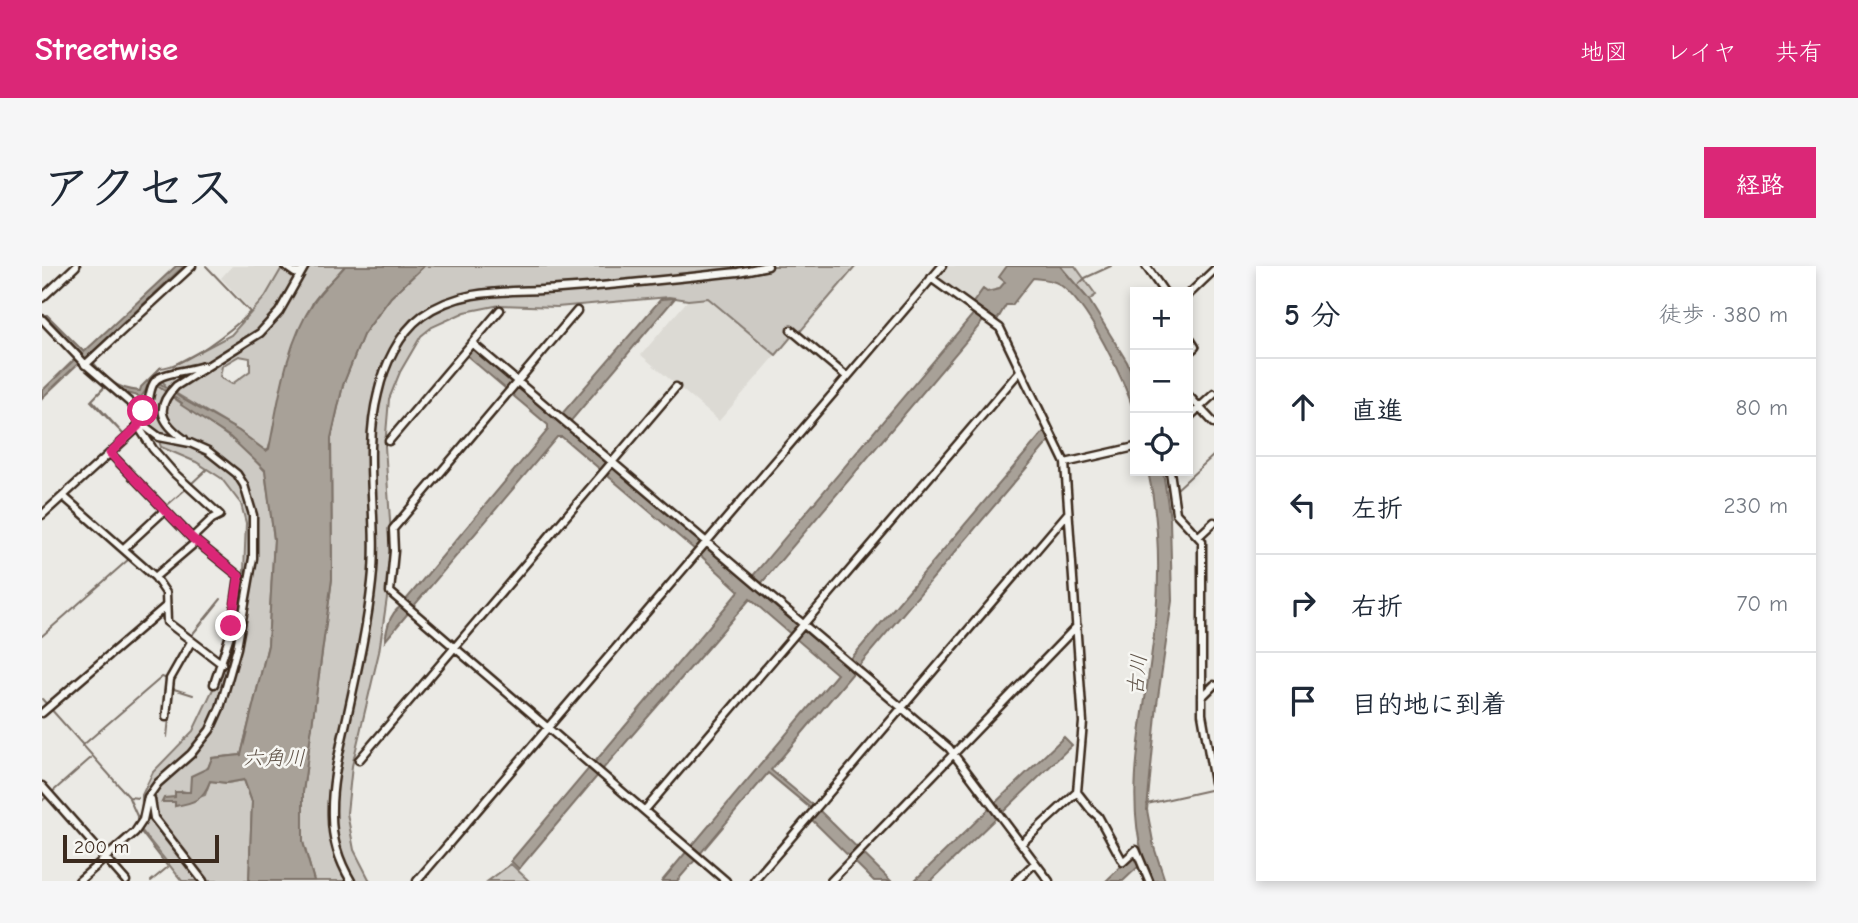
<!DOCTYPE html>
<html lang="ja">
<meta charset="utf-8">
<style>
body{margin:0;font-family:"Comic Neue","Klee One",sans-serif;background:#f6f6f7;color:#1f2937}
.controls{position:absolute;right:21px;top:21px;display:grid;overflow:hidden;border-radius:0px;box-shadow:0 4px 10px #0003}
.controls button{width:63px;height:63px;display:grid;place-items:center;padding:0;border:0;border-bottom:2px solid #e0e1e3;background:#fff;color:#1f2937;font:35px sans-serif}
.scale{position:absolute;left:21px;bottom:18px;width:156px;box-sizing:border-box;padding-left:7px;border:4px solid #3b2a1e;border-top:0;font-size:19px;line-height:24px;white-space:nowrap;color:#3b2a1e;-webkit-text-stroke:5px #f6f6f2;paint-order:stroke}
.stop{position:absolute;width:21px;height:21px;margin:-16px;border:5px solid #db2777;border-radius:50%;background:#fff}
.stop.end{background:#db2777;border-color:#fff;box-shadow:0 2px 7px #0008}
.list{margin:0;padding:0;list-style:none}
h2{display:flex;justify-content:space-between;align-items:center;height:91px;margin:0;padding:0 28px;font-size:30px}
h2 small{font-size:23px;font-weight:400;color:#747a83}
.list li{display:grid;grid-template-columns:46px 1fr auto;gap:21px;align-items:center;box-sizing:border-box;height:98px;padding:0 28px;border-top:2px solid #e0e1e3}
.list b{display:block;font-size:26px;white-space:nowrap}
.list em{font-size:23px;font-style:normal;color:#747a83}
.icon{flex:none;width:38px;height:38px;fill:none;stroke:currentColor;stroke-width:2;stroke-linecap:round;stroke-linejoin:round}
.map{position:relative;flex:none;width:1172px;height:615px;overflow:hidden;border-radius:0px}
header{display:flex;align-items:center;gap:42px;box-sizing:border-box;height:98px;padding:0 35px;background:#db2777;color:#fff}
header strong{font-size:33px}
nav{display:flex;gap:38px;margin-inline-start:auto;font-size:24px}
.intro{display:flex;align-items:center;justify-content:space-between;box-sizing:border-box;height:168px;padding:0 42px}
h1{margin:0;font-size:49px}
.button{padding:18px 32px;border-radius:0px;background:#db2777;color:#fff;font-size:24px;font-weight:700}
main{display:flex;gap:42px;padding:0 42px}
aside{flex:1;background:#fff;border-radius:0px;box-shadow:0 4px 10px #0003}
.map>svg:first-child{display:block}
.built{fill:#dcdad4}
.green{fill:#cdcac4;stroke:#847a71;stroke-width:2;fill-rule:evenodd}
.water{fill:#a8a198;stroke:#7c7167;stroke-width:2}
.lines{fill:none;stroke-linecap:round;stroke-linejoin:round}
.stream{stroke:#7c7167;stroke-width:2}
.street-casing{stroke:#3b2a1e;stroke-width:11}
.street{stroke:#f6f6f2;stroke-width:6}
.route{stroke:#db2777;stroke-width:9}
.labels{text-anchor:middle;stroke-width:5;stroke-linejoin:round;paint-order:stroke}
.water-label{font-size:21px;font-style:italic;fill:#615449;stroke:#f6f6f2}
</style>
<header>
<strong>Streetwise</strong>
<nav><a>地図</a><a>レイヤ</a><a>共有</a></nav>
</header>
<div class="intro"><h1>アクセス</h1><a class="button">経路</a></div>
<main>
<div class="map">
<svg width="1172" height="615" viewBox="0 0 1172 615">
<rect width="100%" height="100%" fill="#ebeae5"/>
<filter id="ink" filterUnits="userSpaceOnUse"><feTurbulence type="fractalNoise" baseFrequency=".0143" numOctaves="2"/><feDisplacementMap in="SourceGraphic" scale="14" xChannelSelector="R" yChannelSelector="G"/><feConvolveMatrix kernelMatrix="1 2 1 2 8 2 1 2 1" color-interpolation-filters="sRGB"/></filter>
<g filter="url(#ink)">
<path class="built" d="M 190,0 L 237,0 L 239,5 L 223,31 L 209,45 L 179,12 Z
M 903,0 L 965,0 L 957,11 L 963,16 L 957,23 L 945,26 L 940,24 L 930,38 L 891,12 Z
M 666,32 L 734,89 L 677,155 L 599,89 L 646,34 Z"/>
<path class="green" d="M 241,0 L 303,0 L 271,36 L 226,185 L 221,184 L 197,165 L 128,124 L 125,127 L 201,181 L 223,205 L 232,273 L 226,379 L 199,489 L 170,492 L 166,502 L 148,527 L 140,525 L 133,531 L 121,536 L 133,536 L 133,540 L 163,529 L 168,515 L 185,517 L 202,514 L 210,536 L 207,615 L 140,615 L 99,564 L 100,529 L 111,506 L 151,465 L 182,400 L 202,305 L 204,257 L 199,238 L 179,212 L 154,196 L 119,181 L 114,166 L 104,160 L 103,148 L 115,120 L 120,123 L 123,118 L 118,114 L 129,109 L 132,99 L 189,69 L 223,31 ZM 197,90 L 208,92 L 208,105 L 190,118 L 178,111 L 180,100 Z
M 382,0 L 814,0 L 757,67 L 754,65 L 734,89 L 666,32 L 646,34 L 627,31 L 515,41 L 458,39 L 423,46 L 390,61 L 379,70 L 358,106 L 347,133 L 343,180 L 350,284 L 346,325 L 337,386 L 310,500 L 305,547 L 312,584 L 328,615 L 272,615 L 261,576 L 261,526 L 290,313 L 289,172 L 301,119 L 321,69 L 349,31 Z
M 1018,0 L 1033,0 L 1054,29 L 1047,34 Z
M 469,598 L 487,615 L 446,615 Z"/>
<path class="water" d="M 134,0 L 142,0 L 46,90 C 63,111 71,123 98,125 L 99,121 L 119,101 L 113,108 L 112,113 L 142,134 L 197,165 L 224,185 L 227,183 C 237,134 243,80 271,37 C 279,23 293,12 303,0 L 382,0 L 349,31 L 321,69 L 301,119 L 289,172 L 290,313 L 261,526 L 261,576 L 272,615 L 207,615 L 210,536 L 202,514 L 185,517 L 168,515 C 161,534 152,537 133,540 L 133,536 L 120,536 L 122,532 L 133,531 L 133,526 L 148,526 L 149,510 L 166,502 L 170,492 L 199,489 L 226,379 L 232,273 L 223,204 L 188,171 L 139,139 L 140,137 L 110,116 L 99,131 L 77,125 L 67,117 L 50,134 L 82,169 L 49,135 L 66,117 L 42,92 L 0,132 L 0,125 L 38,88 L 0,53 L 0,49 L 5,49 L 42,86 Z
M 965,0 L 1018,0 L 1047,34 L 1085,96 L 1093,114 L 1093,148 C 1082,114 1047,38 1017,18 C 1009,13 1000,13 991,12 L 970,39 L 964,39 L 955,54 L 930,38 L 941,23 L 945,26 L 957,23 L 963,16 L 957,11 Z
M 633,32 L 528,156 L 524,153 L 521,158 L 659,276 L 657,280 L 663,280 L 708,318 L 712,314 L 709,312 L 932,47 L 942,54 L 718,319 L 714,316 L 711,320 L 806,402 L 810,398 L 807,395 L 1003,164 L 1008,174 L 815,402 L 811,399 L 808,404 L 811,407 L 729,504 L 777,544 L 849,615 L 832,615 L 769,553 L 774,547 L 726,507 L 658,588 L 654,585 L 654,593 L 635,615 L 620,615 L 645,585 L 652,584 L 649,581 L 795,408 L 708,333 L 560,504 L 556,502 L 557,508 L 477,603 L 469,595 L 548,501 L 552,504 L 555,500 L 552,497 L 697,325 L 657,288 L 659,284 L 655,282 L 653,284 L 520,171 L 515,171 L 371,341 L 368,339 L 367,346 L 343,375 C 345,360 349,341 366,338 L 363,335 L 506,164 L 506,159 L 468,127 L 470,123 L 467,120 L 464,123 L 424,89 L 431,81 L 471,115 L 469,119 L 475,119 L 519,149 L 619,33 Z
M 1106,205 L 1121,205 L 1128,253 L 1130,335 L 1115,438 L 1105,544 L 1112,581 L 1123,615 L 1110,615 L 1102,594 L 1098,595 L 1098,599 L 1081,615 L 1064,615 L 1094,586 L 1097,591 L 1101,590 C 1083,529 1101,454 1109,392 C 1118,331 1120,266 1106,205 Z
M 1022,471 L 1030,479 L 960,547 L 957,544 L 956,550 L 889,615 L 872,615 L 949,541 L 955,541 L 953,537 Z"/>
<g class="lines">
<path class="stream" d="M 1109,0 L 1126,26
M 1037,18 L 1043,12 L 1069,0
M 1146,62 L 1158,81 L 1146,93
M 118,102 C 144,100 190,64 208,46 L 164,0
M 1146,123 L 1172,152
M 149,218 L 164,204
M 1134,224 L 1172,189
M 123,241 L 145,222
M 121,326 L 121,338
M 129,363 L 144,374
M 0,370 L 87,293 L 77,282
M 149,370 L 179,333
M 132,423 L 151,429
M 0,433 L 87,531 L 96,532
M 125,471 L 130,424
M 40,480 L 120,411 L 126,413
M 87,532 L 95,550 L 95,560
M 0,535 L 49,492
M 1105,538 L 1172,523
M 99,566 L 126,601 L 109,615"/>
<g class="street-casing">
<path id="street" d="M 243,0 L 253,7 L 259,7
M 1104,0 L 1122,26
M 889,12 L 958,62 L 1023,197 L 1041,456 L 1035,526 L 1049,544 L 1056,550 L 1081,596 L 1094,584 L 1107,615
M 1146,29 L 1172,4
M 0,32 L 34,0
M 535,45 L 351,263 L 352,285 L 348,326 L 684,615
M 0,53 L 42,97 L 93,141 C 98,152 98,157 91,166 L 0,249
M 749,64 L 804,110
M 1146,70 L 1153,81 L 1146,87
M 430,77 L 907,482 L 1007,615
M 43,99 L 150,0
M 1146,129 L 1172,157
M 96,147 C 112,140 104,124 114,114 C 122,106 148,105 161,100
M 1146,152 L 1172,128
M 96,160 L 111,183 L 132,207 L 178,249 L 170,253 L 150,272
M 142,173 C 119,156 112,142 134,120 L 218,67 L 237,46 L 263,0
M 347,175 L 458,44
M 68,187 L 150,272 L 197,310 L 189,366 L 172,418
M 1023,197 L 1093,181
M 1128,205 L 1134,247 L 1160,275 L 1160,448 L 1172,516
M 21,230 L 113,311 L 124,327 L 125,356 L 180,398
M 1157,270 L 1172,256
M 82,282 L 123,244
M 113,311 L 154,276
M 1160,431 L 1172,419
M 0,447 L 123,341
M 124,451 L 128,413 L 149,376
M 317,494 L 634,121
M 0,520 L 84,615
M 109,533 L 112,552 L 161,615
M 603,544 L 978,105
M 980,577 L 1035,526
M 37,615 L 93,566 L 101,554 L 106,531 L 116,517 L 149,488 L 168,464 L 178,442 L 195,382 L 211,292 L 211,249 L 202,219 L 195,208 L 166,185 L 148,177 L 117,171 L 97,156
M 309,615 C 297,595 290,573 290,550 C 289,518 297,487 304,456 C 314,410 325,363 330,316 C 337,253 320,189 336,127 C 342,100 357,67 380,50 C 421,20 470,27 518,23 C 577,19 637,12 696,6 L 726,0
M 375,615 L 900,0
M 712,615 L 1026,247
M 789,615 L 1035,360
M 974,615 L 993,597"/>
</g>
<use href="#street" class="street"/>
</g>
</g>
<g class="lines" filter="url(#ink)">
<path class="route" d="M 101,145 L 96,147 L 96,160 L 68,187 L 150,272 L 197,310 L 189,360"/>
</g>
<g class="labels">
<g class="water-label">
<text transform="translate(1095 409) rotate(-84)" y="7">古川</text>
<text x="232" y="499">六角川</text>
</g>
</g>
</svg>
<div class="controls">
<button>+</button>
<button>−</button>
<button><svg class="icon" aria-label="locate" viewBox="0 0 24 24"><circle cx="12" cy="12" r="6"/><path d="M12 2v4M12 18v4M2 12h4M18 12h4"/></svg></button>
</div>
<div class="scale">200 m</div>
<div class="stop" style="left:101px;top:145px"></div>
<div class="stop end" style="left:189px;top:360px"></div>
</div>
<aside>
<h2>5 分<small>徒歩 · 380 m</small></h2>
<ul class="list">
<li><svg class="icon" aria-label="ahead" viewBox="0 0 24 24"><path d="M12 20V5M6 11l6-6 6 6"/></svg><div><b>直進</b></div><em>80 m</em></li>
<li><svg class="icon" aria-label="left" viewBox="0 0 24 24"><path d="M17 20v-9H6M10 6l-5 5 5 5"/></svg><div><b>左折</b></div><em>230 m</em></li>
<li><svg class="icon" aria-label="right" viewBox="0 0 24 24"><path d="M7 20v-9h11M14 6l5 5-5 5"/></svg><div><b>右折</b></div><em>70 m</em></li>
<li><svg class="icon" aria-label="arrive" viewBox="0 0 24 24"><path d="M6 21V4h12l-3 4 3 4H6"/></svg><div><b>目的地に到着</b></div></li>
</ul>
</aside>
</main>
